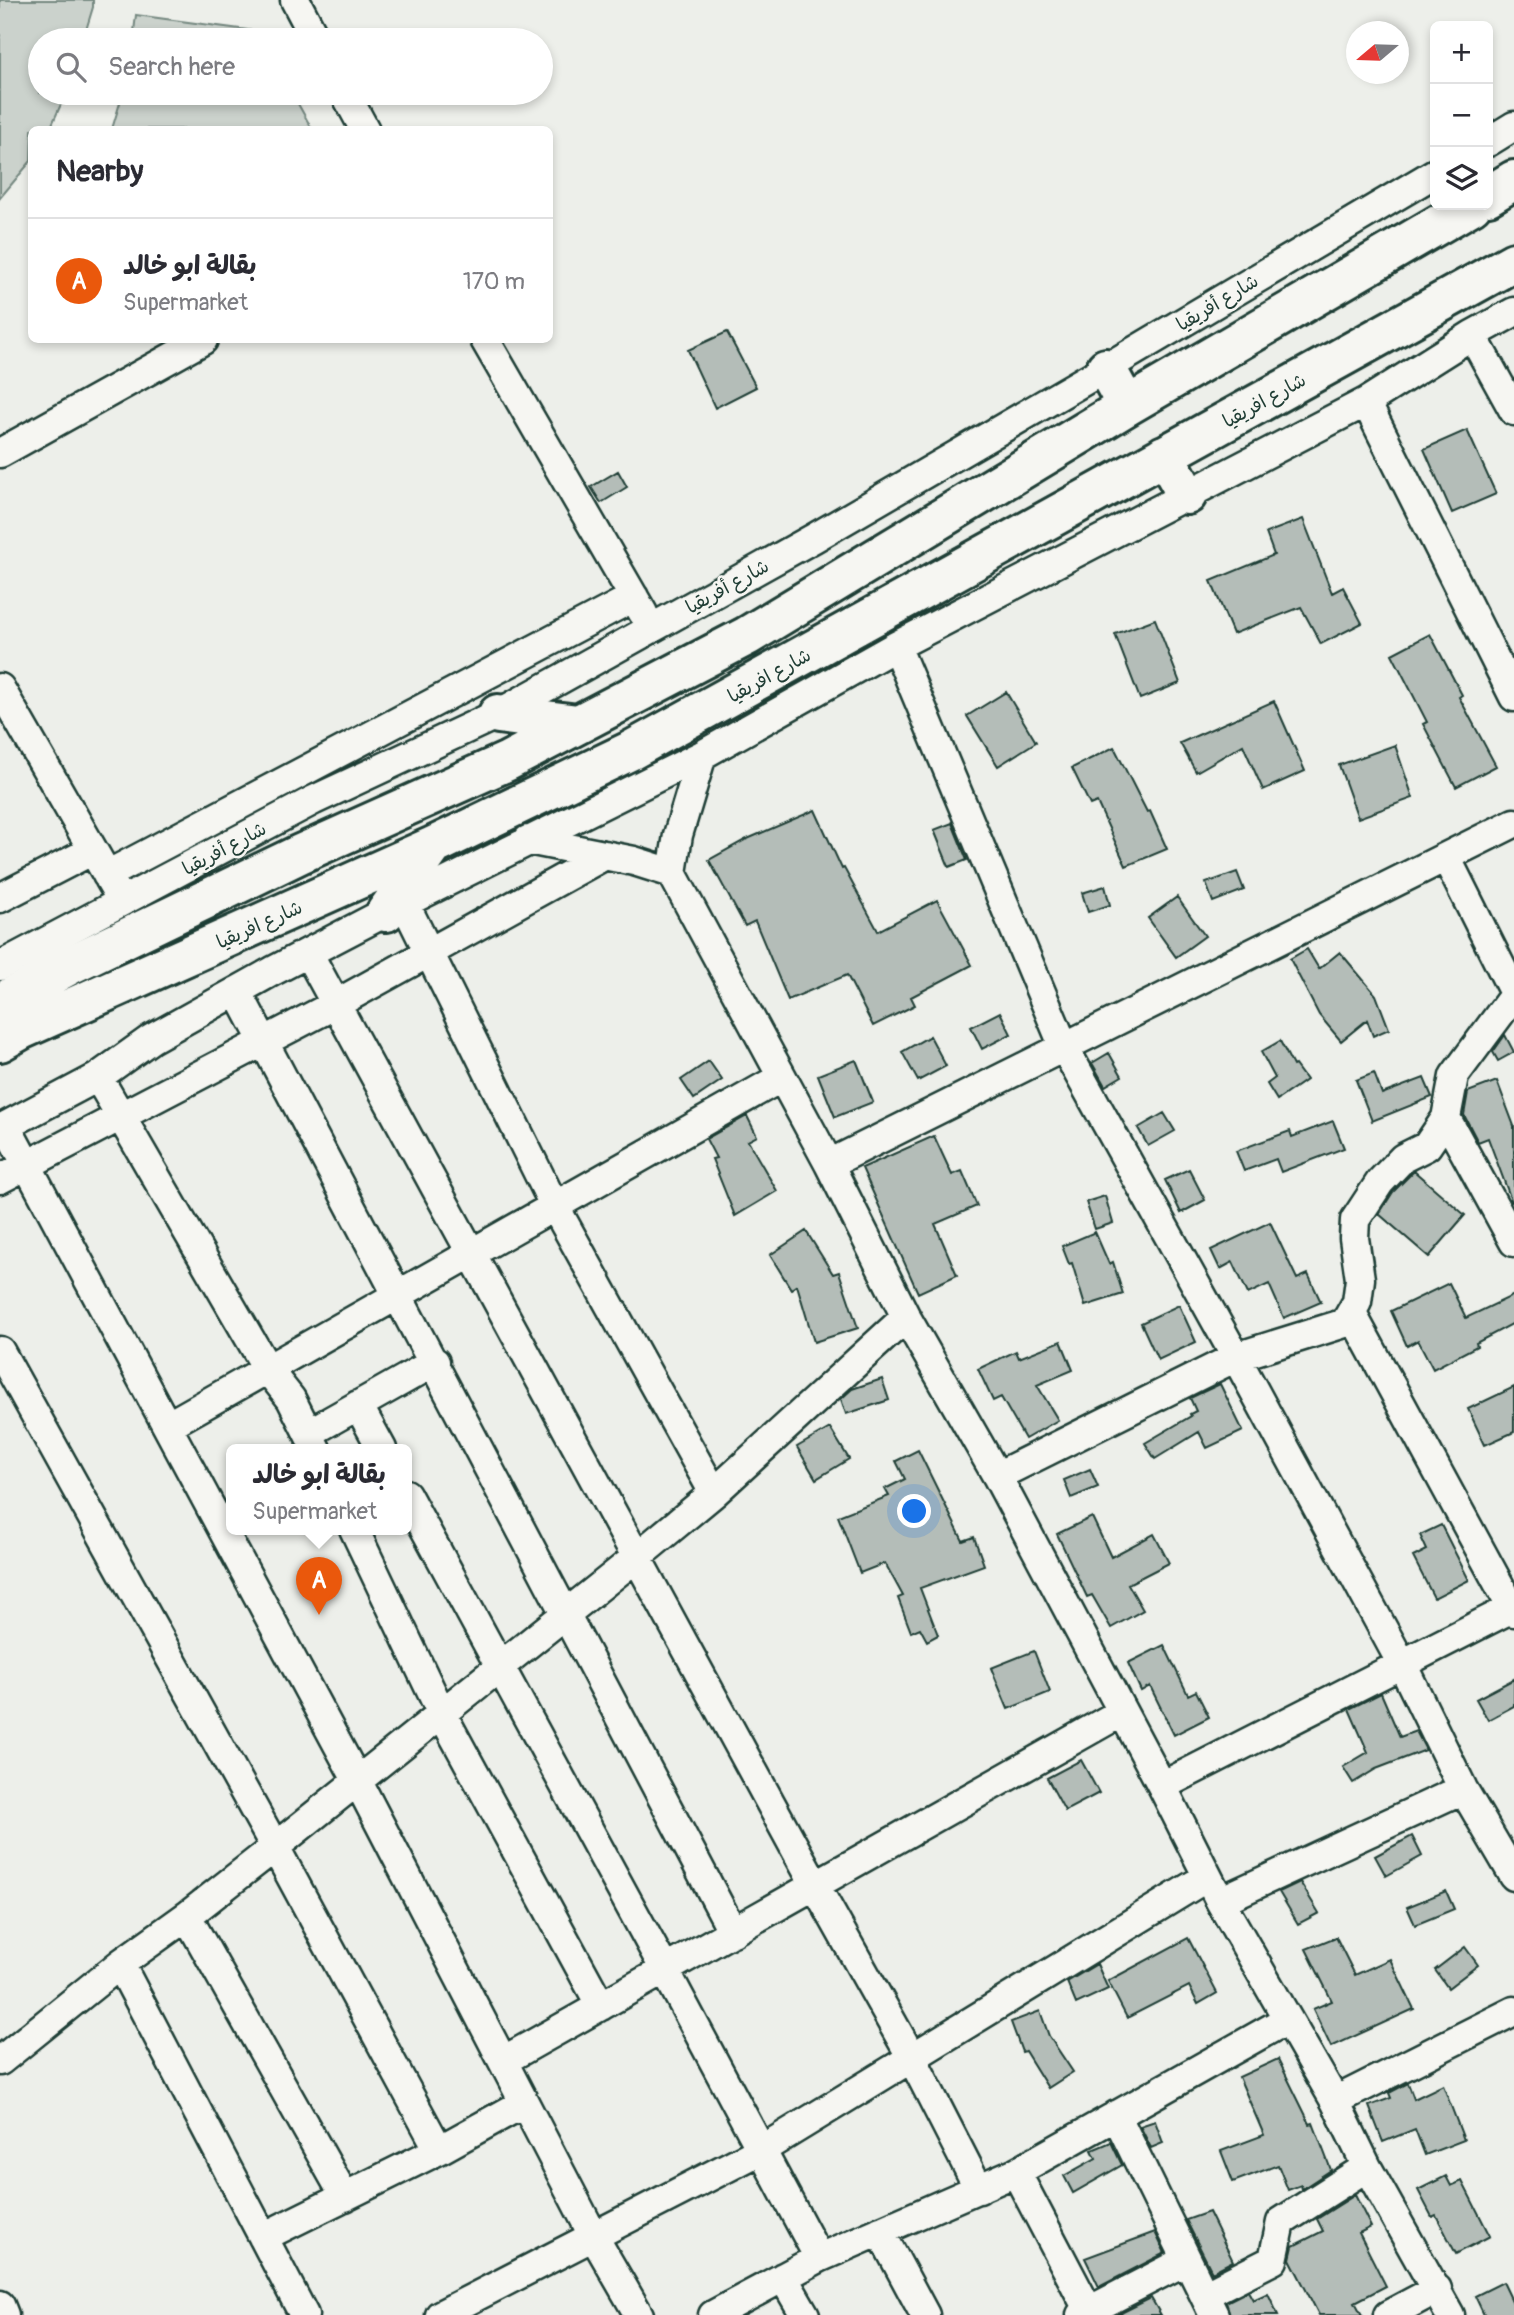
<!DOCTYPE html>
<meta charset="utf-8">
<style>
body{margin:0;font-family:Pangolin,"Playpen Sans Arabic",sans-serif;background:#f2f2f3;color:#2b2b33}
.controls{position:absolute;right:21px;top:21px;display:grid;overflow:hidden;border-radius:10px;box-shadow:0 4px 10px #0003}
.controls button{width:63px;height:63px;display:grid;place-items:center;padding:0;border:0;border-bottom:2px solid #e1e1e2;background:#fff;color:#2b2b33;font:35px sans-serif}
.compass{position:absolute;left:1346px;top:21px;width:63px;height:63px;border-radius:50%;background:#fff;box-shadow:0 4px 10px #0003;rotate:251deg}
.you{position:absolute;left:915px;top:1512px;width:24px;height:24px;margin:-18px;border:5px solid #fff;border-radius:50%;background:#1a73e8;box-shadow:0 0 0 10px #1a73e833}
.badge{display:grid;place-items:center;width:46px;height:46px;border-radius:50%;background:#ea580c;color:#fff;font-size:23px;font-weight:700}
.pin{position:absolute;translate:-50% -58px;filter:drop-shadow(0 2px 4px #0008)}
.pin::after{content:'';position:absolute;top:37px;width:24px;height:21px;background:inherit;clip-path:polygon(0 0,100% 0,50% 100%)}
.popup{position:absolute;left:226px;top:1444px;width:186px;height:91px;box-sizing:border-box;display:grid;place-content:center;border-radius:10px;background:#fff;filter:drop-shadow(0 2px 5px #0005);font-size:23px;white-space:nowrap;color:#7c7c81}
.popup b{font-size:26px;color:#2b2b33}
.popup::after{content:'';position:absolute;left:50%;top:100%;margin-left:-14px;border:14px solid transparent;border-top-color:#fff}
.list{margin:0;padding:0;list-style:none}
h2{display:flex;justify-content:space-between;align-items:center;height:91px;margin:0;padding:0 28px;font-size:30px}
h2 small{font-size:23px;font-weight:400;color:#7c7c81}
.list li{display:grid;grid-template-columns:46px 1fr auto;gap:21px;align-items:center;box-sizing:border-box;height:126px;padding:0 28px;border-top:2px solid #e1e1e2}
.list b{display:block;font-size:26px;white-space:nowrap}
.list p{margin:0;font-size:23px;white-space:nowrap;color:#7c7c81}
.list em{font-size:23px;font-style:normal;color:#7c7c81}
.icon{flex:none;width:38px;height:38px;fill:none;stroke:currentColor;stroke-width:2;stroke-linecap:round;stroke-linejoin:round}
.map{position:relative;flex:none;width:1514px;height:2315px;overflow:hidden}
.search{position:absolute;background:#fff;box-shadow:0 4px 10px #0003;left:28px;top:28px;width:525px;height:77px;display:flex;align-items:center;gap:18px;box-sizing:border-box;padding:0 24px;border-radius:38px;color:#7c7c81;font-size:26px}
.panel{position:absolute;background:#fff;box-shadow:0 4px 10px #0003;left:28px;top:126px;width:525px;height:217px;border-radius:10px}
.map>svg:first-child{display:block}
.grass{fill:#cbd2cc;stroke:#758880;stroke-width:2}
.building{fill:#b4bdb8;stroke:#1f3d34;stroke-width:2}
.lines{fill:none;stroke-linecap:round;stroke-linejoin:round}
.minor-casing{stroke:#1f3d34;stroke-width:33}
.highway-casing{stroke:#1f3d34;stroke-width:44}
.minor{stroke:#f6f6f2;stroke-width:28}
.highway{stroke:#f6f6f2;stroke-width:38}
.labels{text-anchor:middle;stroke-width:5;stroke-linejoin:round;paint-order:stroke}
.street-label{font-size:19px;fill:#1f3d34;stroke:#f6f6f2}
</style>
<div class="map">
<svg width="1514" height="2315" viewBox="0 0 1514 2315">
<rect width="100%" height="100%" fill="#edefea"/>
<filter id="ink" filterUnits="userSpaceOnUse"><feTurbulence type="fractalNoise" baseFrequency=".0143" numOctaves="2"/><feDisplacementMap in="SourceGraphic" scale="14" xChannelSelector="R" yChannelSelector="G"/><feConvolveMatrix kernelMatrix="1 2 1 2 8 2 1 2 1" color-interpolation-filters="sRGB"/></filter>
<g filter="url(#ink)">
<path class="grass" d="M 0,0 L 93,0 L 93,7 L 83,40 L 40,40 L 40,93 L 66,93 L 50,129 L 32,130 L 31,161 L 0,198 Z
M 136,15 L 262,32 L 266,40 L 133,40 Z
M 123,93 L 292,93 L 312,129 L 112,129 Z"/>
<path class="building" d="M 727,332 L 756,387 L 715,408 L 688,350 Z
M 1467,430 L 1496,494 L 1452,513 L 1424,449 Z
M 618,471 L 627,487 L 601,503 L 591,487 Z
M 1303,519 L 1332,593 L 1343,587 L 1362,623 L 1321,644 L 1301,607 L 1233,634 L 1211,581 L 1274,555 L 1266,533 Z
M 1155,619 L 1180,683 L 1140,699 L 1115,634 Z
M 1430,634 L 1462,695 L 1459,697 L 1496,766 L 1456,787 L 1423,724 L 1427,722 L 1392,654 Z
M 1006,692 L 1036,742 L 998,766 L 967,716 Z
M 1274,701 L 1305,771 L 1263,790 L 1243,745 L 1196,772 L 1180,743 Z
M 1395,745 L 1413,798 L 1358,818 L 1339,765 Z
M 1114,747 L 1147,812 L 1150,811 L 1167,849 L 1126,866 L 1097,802 L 1090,805 L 1072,768 Z
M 815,810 L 842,869 L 844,868 L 878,931 L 937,900 L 972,965 L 911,997 L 915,1005 L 873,1026 L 847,975 L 788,1000 L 755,921 L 745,926 L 709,860 L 745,840 Z
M 952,823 L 967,860 L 949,867 L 934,830 Z
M 1237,872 L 1244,890 L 1213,902 L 1206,883 Z
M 1105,886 L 1110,905 L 1088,912 L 1082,893 Z
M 1177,897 L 1205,936 L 1176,957 L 1148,918 Z
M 1307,949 L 1319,969 L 1340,952 L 1376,995 L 1389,1029 L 1373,1036 L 1367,1020 L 1341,1041 L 1319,1015 L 1290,959 Z
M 1000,1012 L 1011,1034 L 982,1049 L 971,1027 Z
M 1505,1035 L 1514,1052 L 1498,1061 L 1493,1052 Z
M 930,1036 L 946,1066 L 918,1081 L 902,1052 Z
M 1280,1041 L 1293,1066 L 1295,1065 L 1306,1080 L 1277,1100 L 1267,1084 L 1275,1078 L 1261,1052 Z
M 1109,1053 L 1122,1076 L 1105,1086 L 1092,1063 Z
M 856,1060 L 873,1102 L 835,1117 L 818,1075 Z
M 709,1061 L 722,1080 L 694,1099 L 681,1080 Z
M 1374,1073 L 1382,1094 L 1424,1078 L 1432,1097 L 1372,1121 L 1356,1080 Z
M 1497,1081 L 1514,1126 L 1514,1201 L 1512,1202 L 1488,1138 L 1478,1142 L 1464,1115 L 1468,1092 Z
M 1164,1113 L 1175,1131 L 1148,1146 L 1138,1128 Z
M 747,1116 L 757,1136 L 748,1141 L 777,1191 L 735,1216 L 712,1159 L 716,1158 L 706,1139 Z
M 1333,1121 L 1344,1148 L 1281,1172 L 1276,1159 L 1244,1171 L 1236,1151 L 1290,1131 L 1292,1137 Z
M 934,1136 L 952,1175 L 962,1171 L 977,1206 L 935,1224 L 957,1275 L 918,1293 L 862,1168 Z
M 1189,1169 L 1205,1200 L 1181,1213 L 1165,1180 Z
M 1414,1171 L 1465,1215 L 1429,1257 L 1379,1214 L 1393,1192 Z
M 1105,1196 L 1113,1223 L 1095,1229 L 1086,1202 Z
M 1270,1222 L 1297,1279 L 1308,1274 L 1321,1302 L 1284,1318 L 1269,1284 L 1248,1294 L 1233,1262 L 1220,1269 L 1211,1250 Z
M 806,1231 L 833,1274 L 839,1272 L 858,1328 L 814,1342 L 797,1285 L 791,1289 L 770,1255 Z
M 1095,1232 L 1109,1264 L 1113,1262 L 1123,1294 L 1085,1306 L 1072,1263 L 1069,1264 L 1062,1246 Z
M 1449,1283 L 1466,1318 L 1514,1295 L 1514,1323 L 1476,1343 L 1477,1346 L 1433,1369 L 1418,1340 L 1407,1346 L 1391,1311 Z
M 1179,1305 L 1196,1342 L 1158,1360 L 1141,1323 Z
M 1061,1341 L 1073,1370 L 1037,1385 L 1058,1420 L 1025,1439 L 1001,1397 L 993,1401 L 978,1369 L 1016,1351 L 1019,1358 Z
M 882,1379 L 889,1400 L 846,1414 L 841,1399 L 852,1389 Z
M 1220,1384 L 1243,1431 L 1207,1448 L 1199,1432 L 1155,1459 L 1145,1443 L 1191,1416 L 1190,1414 L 1196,1411 L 1190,1398 Z
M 1514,1387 L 1514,1432 L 1485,1445 L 1468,1409 Z
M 830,1428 L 849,1459 L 816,1479 L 797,1447 Z
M 918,1450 L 963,1541 L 974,1537 L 984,1565 L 920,1588 L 938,1635 L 927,1641 L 920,1628 L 911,1632 L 898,1598 L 903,1596 L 885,1563 L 860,1573 L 838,1516 L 889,1496 L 885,1489 L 905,1479 L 896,1461 Z
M 1090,1469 L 1098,1487 L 1071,1498 L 1064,1480 Z
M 1092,1517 L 1111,1557 L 1154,1534 L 1169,1563 L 1128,1584 L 1143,1610 L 1111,1628 L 1092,1595 L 1087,1597 L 1057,1534 Z
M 1441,1525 L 1469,1580 L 1434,1598 L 1413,1557 L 1427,1550 L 1420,1535 Z
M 1164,1645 L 1188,1695 L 1196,1691 L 1209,1717 L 1174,1735 L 1150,1686 L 1141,1691 L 1128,1663 Z
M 1034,1651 L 1050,1692 L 1008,1709 L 991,1668 Z
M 1514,1679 L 1514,1706 L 1488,1720 L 1476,1699 Z
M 1381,1693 L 1400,1737 L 1416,1731 L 1426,1750 L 1376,1769 L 1353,1783 L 1343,1767 L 1368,1752 L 1349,1709 Z
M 1081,1760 L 1099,1793 L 1065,1811 L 1047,1778 Z
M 1412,1836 L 1422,1856 L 1386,1876 L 1375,1856 Z
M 1300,1882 L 1319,1913 L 1298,1924 L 1279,1892 Z
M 1446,1891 L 1454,1909 L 1415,1925 L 1407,1907 Z
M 1336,1937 L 1355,1975 L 1390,1959 L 1414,2009 L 1331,2047 L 1313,2009 L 1332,2001 L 1306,1949 Z
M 1188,1938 L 1217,1993 L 1198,2004 L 1189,1986 L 1127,2018 L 1108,1981 Z
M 1465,1947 L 1478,1965 L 1448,1988 L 1435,1970 Z
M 1097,1964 L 1108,1989 L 1076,2004 L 1067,1982 Z
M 1040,2011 L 1049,2036 L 1073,2072 L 1048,2088 L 1025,2051 L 1022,2052 L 1011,2022 Z
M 1278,2059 L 1310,2124 L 1313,2123 L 1331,2170 L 1302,2189 L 1301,2185 L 1288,2190 L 1278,2165 L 1233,2182 L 1221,2151 L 1264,2135 L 1239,2077 Z
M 1408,2083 L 1414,2099 L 1443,2085 L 1464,2140 L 1425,2155 L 1415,2129 L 1383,2142 L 1369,2106 L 1391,2098 L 1389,2093 Z
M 1155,2121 L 1163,2143 L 1151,2148 L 1140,2126 Z
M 1111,2142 L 1122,2165 L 1073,2193 L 1064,2176 L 1096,2158 L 1092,2150 Z
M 1446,2176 L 1451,2186 L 1462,2181 L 1490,2236 L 1456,2254 L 1436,2215 L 1432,2217 L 1418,2190 Z
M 1355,2195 L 1371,2227 L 1359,2233 L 1386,2286 L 1355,2302 L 1362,2315 L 1319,2315 L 1290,2259 L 1293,2246 L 1323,2231 L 1317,2219 Z
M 1209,2212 L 1233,2261 L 1212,2272 L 1186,2220 Z
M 1155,2232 L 1165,2253 L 1099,2287 L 1085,2258 Z
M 1503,2282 L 1514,2305 L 1514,2315 L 1484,2315 L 1475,2296 Z
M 1248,2291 L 1253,2300 L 1268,2293 L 1278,2315 L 1230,2315 L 1226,2302 Z
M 1151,2298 L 1161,2315 L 1117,2315 Z"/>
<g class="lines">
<g class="minor-casing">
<path id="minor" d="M 295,0 L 316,40
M 345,93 L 365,130
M 1488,142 L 1514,126
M 1472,335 L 1514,411
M 485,340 L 643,613
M 1366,402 L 1514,697
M 0,453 L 203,340
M 896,646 L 1064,1047 L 1236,1357 L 1402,1664 L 1463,1789 L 1514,1876
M 0,688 L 117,892
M 702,755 L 678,835 L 672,873 L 829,1164 L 906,1317 L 997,1476 L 1162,1786 L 1220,1901 L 1335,2101 L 1367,2167 L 1450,2315
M 528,840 L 634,861 L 672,873
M 1446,857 L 1514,993
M 107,875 L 634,597
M 0,898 L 93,850
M 404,902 L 554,1205 L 714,1493
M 308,953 L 815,1885 L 912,2058 L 979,2189
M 0,966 L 314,800 L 498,714 L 814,538 L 1106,368 L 1435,173
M 237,991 L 733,1932
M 98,1077 L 268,1370 L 291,1399 L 316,1449
M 1446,1118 L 1514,1242
M 6,1126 L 358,1782 L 594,2237 L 639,2315
M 0,1129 L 98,1077 L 151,1039 L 273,971 L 386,912 L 702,755 L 896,646 L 1366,402 L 1472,335 L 1514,312
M 829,1164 L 1514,823
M 0,1179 L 336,1004 L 605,855
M 1352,1314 L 1514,1612
M 0,1351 L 275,1847 L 439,2150
M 358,1405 L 382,1449
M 167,1426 L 782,1077
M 309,1433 L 435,1362
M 997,1476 L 1236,1357 L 1345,1323 L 1357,1302 L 1360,1279 L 1354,1238 L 1355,1220 L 1380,1182 L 1403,1158 L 1427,1146 L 1446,1118 L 1454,1076 L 1514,995
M 406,1494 L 665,1970 L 819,2258
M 354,1529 L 442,1714 L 601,2006
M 1162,1786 L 1514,1607
M 1220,1901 L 1463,1789
M 187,1916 L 345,2197
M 120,1964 L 304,2315
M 0,2061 L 120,1964 L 187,1916 L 275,1847 L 638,1556 L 714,1493 L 906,1317
M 503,2061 L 1122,1712
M 1335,2101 L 1514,2011
M 1116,2115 L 1214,2315
M 1016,2172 L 1091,2315
M 880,2231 L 925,2315
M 263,2237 L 439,2150 L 524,2103
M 783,2277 L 805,2315
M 1204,2295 L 1273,2260 L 1281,2222 L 1367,2167
M 0,2305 L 4,2315
M 440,2315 L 761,2150 L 1207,1877
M 713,2315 L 819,2258 L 1016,2172 L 1288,2019
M 1081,2315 L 1187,2260
M 1388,2315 L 1437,2289"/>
</g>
<g class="highway-casing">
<path id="highway" d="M 1488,196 L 1514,180
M 1106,368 L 1127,406
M 1164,455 L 1187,495
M 498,714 L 578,724
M 386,912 L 432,848
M 0,1003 L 70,965 L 300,854 L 508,761 L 747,636 L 1127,406 L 1472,205
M 0,1042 L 21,1030 L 433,846 L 630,751 L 1514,262"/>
</g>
<use href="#minor" class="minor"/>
<use href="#highway" class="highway"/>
</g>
</g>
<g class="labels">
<g class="street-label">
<text transform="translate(1217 302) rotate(-31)" y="7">شارع أفريقيا</text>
<text transform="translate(1264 400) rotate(-29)" y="7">شارع افريقيا</text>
<text transform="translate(727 586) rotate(-29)" y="7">شارع أفريقيا</text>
<text transform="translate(769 675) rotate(-29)" y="7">شارع افريقيا</text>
<text transform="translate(224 848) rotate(-28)" y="7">شارع أفريقيا</text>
<text transform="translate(259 924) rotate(-24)" y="7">شارع افريقيا</text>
</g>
</g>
</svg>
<div class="controls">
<button>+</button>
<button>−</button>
<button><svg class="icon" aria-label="layers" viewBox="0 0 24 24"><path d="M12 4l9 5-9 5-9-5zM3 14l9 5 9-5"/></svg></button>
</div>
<svg class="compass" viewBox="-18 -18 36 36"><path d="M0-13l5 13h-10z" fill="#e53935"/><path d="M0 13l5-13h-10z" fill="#7c7c81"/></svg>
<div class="you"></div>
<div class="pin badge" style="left:319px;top:1615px">A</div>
<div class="popup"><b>بقالة ابو خالد</b>Supermarket</div>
<div class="search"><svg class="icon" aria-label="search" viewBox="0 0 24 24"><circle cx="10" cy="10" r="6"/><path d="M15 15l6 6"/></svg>Search here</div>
<section class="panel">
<h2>Nearby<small></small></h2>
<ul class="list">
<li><span class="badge">A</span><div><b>بقالة ابو خالد</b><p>Supermarket</p></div><em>170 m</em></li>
</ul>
</section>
</div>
